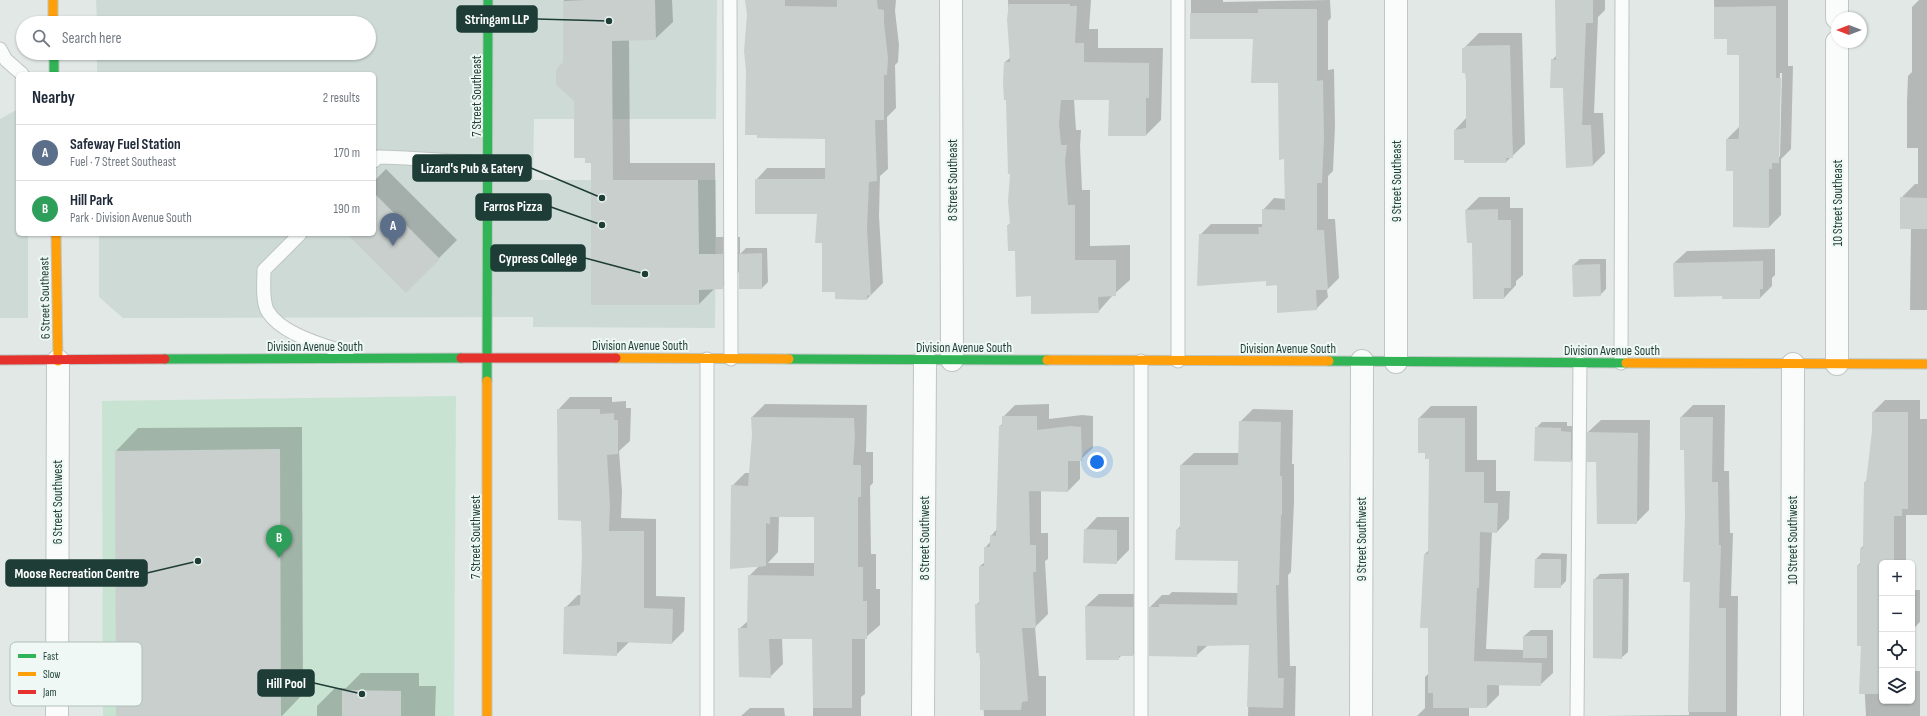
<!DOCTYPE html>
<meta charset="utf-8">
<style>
body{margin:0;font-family:"Sofia Sans Condensed",sans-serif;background:#f6f6f7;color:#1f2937}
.controls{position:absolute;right:12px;bottom:12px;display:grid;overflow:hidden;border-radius:6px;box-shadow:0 1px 3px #0004}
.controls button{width:36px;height:36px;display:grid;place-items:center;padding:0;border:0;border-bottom:1px solid #e0e1e3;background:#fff;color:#1f2937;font:20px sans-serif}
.compass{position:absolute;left:1831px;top:12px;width:36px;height:36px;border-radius:50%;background:#fff;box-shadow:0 1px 3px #0004;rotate:270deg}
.you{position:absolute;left:1097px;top:462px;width:14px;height:14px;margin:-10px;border:3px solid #fff;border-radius:50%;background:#1a73e8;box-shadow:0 0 0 6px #1a73e833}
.badge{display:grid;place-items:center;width:26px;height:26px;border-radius:50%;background:#b45309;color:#fff;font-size:13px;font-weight:700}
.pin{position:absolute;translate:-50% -33px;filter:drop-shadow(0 1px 2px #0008)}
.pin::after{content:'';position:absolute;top:21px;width:14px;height:12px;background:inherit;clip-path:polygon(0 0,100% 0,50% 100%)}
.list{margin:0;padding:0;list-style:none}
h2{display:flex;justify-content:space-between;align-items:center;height:52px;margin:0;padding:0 16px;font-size:17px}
h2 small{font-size:13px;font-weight:400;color:#747a83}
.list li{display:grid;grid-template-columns:26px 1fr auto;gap:12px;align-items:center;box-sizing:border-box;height:56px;padding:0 16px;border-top:1px solid #e0e1e3}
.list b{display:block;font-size:15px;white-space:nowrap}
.list p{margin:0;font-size:13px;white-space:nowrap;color:#747a83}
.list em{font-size:13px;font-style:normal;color:#747a83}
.icon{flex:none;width:22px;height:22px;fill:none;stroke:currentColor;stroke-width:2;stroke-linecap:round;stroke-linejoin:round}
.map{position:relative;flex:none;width:1927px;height:716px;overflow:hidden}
.search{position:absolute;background:#fff;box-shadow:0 1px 3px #0004;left:16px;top:16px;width:360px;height:44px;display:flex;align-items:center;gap:10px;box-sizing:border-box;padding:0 14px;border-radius:22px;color:#747a83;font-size:15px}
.panel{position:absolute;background:#fff;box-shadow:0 1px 3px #0004;left:16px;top:72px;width:360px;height:164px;border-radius:6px}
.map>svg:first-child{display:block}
.built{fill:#cedad5}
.green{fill:#c8e3d2}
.shadow{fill:#0003;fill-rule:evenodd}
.building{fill:#c8cfcc}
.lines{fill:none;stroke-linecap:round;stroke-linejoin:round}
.lane-casing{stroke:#bec5c2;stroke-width:15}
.street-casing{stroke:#bec5c2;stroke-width:24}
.fast-casing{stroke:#bdc6c3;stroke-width:11}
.slow-casing{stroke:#bdc6c3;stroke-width:11}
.jam-casing{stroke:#bdc6c3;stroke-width:11}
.lane{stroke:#fafcfb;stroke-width:13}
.street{stroke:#fafcfb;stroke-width:22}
.fast{stroke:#30b455;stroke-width:9}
.slow{stroke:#ff9f0a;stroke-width:9}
.jam{stroke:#e5322d;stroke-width:9}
.labels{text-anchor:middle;stroke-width:4;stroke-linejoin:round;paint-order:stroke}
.street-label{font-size:13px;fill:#1e3d36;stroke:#eff8f4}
.key{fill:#eff8f4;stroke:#b0c0bb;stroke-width:1}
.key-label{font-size:11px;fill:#1e3d36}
.leader{fill:none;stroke:#1e3d36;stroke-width:1.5}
.callout-dot{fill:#1e3d36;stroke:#eff8f4;stroke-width:1.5}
.callout{fill:#1e3d36;stroke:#1e3d36;stroke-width:1.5}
.callout-label{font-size:14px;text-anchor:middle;font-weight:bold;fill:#fff}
</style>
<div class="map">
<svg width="1927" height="716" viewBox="0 0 1927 716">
<rect width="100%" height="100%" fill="#e1e8e5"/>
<path class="built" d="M 96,0 L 717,0 L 716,119 L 534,119 L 533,180 L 716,180 L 715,328 L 533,327 L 533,317 L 123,318 L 99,297 L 99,234 L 374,234 L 374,74 L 97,74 L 97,53 L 369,53 L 369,23 L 97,23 Z
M 18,109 L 18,234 L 28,234 L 28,318 L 0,318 L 0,119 Z"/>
<path class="green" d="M 456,396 L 454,716 L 103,716 L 102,401 Z"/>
<path class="shadow" d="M 564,0 L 672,0 L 673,22 L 655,39 L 629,40 L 630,163 L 715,163 L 716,237 L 740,237 L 740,254 L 746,248 L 767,248 L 768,282 L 762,288 L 740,271 L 722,288 L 714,289 L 699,304 L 586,157 L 575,101 L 564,63 Z
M 746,0 L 896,0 L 895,11 L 899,45 L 898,62 L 895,65 L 896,108 L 887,117 L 888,169 L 880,176 L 879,216 L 883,283 L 867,299 L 836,291 L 819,213 L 756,180 L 767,168 L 826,168 L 826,138 L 748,15 Z
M 1008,0 L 1091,0 L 1089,29 L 1098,29 L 1098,48 L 1163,48 L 1161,120 L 1146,135 L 1110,99 L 1074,99 L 1076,130 L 1081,130 L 1080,146 L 1082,190 L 1090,190 L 1090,246 L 1130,245 L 1130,280 L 1113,295 L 1098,312 L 1032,295 L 1008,225 L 1011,223 L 1011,173 L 1005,62 L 1011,57 Z
M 1191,0 L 1223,0 L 1223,2 L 1330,0 L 1331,18 L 1328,21 L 1328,70 L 1334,69 L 1335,126 L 1333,171 L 1328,176 L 1328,219 L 1335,219 L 1339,278 L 1327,290 L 1328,297 L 1316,309 L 1278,284 L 1267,280 L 1200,235 L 1211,224 L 1263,224 L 1263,210 L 1274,198 L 1286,199 L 1285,158 L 1279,82 L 1254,38 L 1191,38 Z
M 1556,0 L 1605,0 L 1605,10 L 1598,17 L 1594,113 L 1603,113 L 1605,153 L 1592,166 L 1564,87 L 1552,60 L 1557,55 Z
M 1714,0 L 1788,0 L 1788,66 L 1793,66 L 1791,149 L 1781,159 L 1781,215 L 1769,227 L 1734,226 L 1734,170 L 1727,139 L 1740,126 L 1740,54 L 1728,38 L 1715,38 ZM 1780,73 L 1782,73 L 1780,156 L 1778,158 Z
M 1919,0 L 1927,0 L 1927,310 L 1910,310 L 1911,228 L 1901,198 L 1915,184 L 1918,184 L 1918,148 L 1907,148 L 1907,101 L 1908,76 L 1912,72 L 1912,7 Z
M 1479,33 L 1522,33 L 1525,144 L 1506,162 L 1455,130 L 1467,117 L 1466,72 L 1463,49 Z
M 386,169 L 457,240 L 406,291 L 349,234 L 374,234 L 374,181 Z
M 1479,197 L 1510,197 L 1510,208 L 1523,208 L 1523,275 L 1516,281 L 1516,285 L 1504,298 L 1473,242 L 1468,242 L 1466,210 Z
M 1775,249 L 1775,275 L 1772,278 L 1772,286 L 1760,298 L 1723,295 L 1674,263 L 1687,251 Z
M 1580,259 L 1606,259 L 1606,289 L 1600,295 L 1573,265 Z
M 570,397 L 612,397 L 612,402 L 626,401 L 626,408 L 631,408 L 630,441 L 619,451 L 622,492 L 621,518 L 656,519 L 656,596 L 685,597 L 684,631 L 672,643 L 629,642 L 616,655 L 565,608 L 578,595 L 581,595 L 583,556 L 582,520 L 558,410 Z
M 1885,400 L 1920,400 L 1920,419 L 1927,419 L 1927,515 L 1906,515 L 1906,563 L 1882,563 L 1882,701 L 1912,701 L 1912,671 L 1920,671 L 1920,716 L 1866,716 L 1858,565 L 1861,562 L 1861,548 L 1864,545 L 1865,482 L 1867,480 L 1873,431 L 1873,412 Z
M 765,404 L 867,405 L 866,452 L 873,452 L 873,483 L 870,486 L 871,554 L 876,554 L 876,589 L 880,589 L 880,625 L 865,638 L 865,694 L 861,697 L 861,716 L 813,716 L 813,638 L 782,638 L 783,664 L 770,677 L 739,629 L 748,621 L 749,576 L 759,566 L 732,486 L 745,473 L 750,473 L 753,435 L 752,417 ZM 779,516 L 815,516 L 815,563 L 768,563 L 778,552 Z
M 1049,404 L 1049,419 L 1082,415 L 1093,416 L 1093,448 L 1080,460 L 1080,479 L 1068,491 L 1041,490 L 1041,533 L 1048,533 L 1048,559 L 1045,561 L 1048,614 L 1035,627 L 1039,676 L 1046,676 L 1046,716 L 984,716 L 976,605 L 980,601 L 980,566 L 985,562 L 985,548 L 991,541 L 991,536 L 997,529 L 1000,426 L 1003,423 L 1003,417 L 1015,405 Z
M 1693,405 L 1725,405 L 1724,471 L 1729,471 L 1730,533 L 1733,533 L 1731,596 L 1738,596 L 1737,716 L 1606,716 L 1689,715 L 1691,581 L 1686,515 L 1685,449 L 1681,417 Z
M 1431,406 L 1477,406 L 1477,460 L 1496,460 L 1496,491 L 1510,491 L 1509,519 L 1497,532 L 1492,532 L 1486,649 L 1524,650 L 1524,636 L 1531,630 L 1553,630 L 1553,673 L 1540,685 L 1499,684 L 1499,695 L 1487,707 L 1469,707 L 1469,716 L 1417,716 L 1425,708 L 1425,677 L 1429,673 L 1429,627 L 1425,554 L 1429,550 L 1430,458 L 1419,418 Z
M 1253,409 L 1293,410 L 1292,464 L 1294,464 L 1294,502 L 1291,572 L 1288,575 L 1290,666 L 1296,666 L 1295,716 L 1248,716 L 1250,644 L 1208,645 L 1196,656 L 1150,607 L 1162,595 L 1169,595 L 1172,592 L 1238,593 L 1239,560 L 1177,530 L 1181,525 L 1181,465 L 1194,453 L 1239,453 L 1240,422 Z
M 1601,420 L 1650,420 L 1649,510 L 1636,523 L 1597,461 L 1588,432 Z
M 1542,422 L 1567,422 L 1567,426 L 1577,426 L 1577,454 L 1571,461 L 1536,428 Z
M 302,427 L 303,694 L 282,716 L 117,716 L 116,451 L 138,428 Z
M 1097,517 L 1129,517 L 1129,550 L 1116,563 L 1085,530 Z
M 1542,553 L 1567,554 L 1566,581 L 1560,587 L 1536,559 Z
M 1629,573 L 1628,652 L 1621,658 L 1594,580 L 1600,574 Z
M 1912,590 L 1920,590 L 1920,622 L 1912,630 Z
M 1099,594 L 1145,594 L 1145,643 L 1133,655 L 1122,655 L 1118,659 L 1086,606 Z
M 361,673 L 419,673 L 419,686 L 436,686 L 435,716 L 317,716 L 317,706 L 335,688 L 346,688 Z
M 750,708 L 784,708 L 785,716 L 741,716 Z"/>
<path class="building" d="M 585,0 L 655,0 L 656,40 L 612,41 L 613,180 L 698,180 L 699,254 L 723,254 L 723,289 L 699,290 L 699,305 L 591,305 L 591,163 L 585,163 L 585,158 L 574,158 L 574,101 L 556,85 L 556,70 L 563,62 L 563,1 Z
M 745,0 L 785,0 L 785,6 L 837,7 L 837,0 L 877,0 L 878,9 L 884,10 L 884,23 L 888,58 L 887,75 L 884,75 L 884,120 L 875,120 L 877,181 L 869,182 L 867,229 L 871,296 L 867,295 L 867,300 L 835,299 L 835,292 L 822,292 L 822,243 L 815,243 L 817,214 L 755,214 L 755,179 L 825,179 L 825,139 L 757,138 L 757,135 L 745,135 L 746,70 L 744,51 L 747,15 Z
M 1555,0 L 1593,0 L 1593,23 L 1586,23 L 1582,125 L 1591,125 L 1593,166 L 1566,168 L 1563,88 L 1550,88 L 1551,59 L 1556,60 Z
M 1009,4 L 1070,4 L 1070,6 L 1077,6 L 1075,43 L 1084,43 L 1084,62 L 1149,63 L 1149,98 L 1146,98 L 1146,136 L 1108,136 L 1109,100 L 1061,100 L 1059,123 L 1061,145 L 1067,145 L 1065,161 L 1068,205 L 1075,205 L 1075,260 L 1116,260 L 1116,296 L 1098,297 L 1099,313 L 1031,314 L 1031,296 L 1016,297 L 1015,251 L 1008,251 L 1007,225 L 1010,225 L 1008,201 L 1010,174 L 1008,174 L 1006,100 L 1004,100 L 1003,83 L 1004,62 L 1010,62 L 1007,19 Z
M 1776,6 L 1776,78 L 1781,78 L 1779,163 L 1772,163 L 1772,169 L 1769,169 L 1769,228 L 1733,227 L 1733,171 L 1726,171 L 1726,139 L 1738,139 L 1739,136 L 1739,55 L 1727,55 L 1727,39 L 1714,39 L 1714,7 Z
M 1258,9 L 1317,9 L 1317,81 L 1323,80 L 1324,138 L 1322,183 L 1317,183 L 1317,230 L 1324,230 L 1328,290 L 1316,290 L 1317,310 L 1277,313 L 1277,285 L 1266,286 L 1266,281 L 1197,286 L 1199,234 L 1259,234 L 1258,227 L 1262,227 L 1262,209 L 1285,210 L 1284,159 L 1279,160 L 1278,83 L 1251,83 L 1253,39 L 1190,39 L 1190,13 L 1258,13 Z
M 1510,45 L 1513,158 L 1506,158 L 1506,163 L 1464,163 L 1464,160 L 1454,160 L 1454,130 L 1466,128 L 1466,81 L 1465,73 L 1462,73 L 1462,48 L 1465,48 L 1465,46 Z
M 374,193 L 440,259 L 406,293 L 347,234 L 374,234 Z
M 1900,197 L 1927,198 L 1927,229 L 1900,229 Z
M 1498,209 L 1498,220 L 1511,220 L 1511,288 L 1504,288 L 1504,299 L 1473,299 L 1472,243 L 1467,243 L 1465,210 Z
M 762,253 L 762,289 L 739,289 L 739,254 Z
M 1763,261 L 1763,289 L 1760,289 L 1760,299 L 1722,299 L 1722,296 L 1674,297 L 1673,263 Z
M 1600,264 L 1601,296 L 1573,297 L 1572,265 Z
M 557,409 L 600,409 L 600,414 L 614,413 L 614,420 L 618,420 L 618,454 L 607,455 L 610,505 L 609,531 L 644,531 L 644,608 L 673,609 L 672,644 L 617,642 L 617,656 L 563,654 L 564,607 L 580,605 L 582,556 L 581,521 L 558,520 Z
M 1872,412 L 1908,412 L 1908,509 L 1902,509 L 1902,516 L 1894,516 L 1894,563 L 1882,563 L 1882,694 L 1859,694 L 1861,646 L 1857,646 L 1857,565 L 1860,565 L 1860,548 L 1863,548 L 1864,482 L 1866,482 L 1872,431 Z
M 1002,416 L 1037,416 L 1037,430 L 1070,426 L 1081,427 L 1082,461 L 1068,461 L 1068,492 L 1029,491 L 1030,545 L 1036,545 L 1036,572 L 1033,572 L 1036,628 L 1022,628 L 1028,701 L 1022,702 L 1021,710 L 980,710 L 980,653 L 976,653 L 975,604 L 979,604 L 979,566 L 984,566 L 984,547 L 990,547 L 990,535 L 996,536 L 999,426 L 1002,426 Z
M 751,417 L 854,418 L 855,436 L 853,465 L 861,465 L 861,497 L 858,497 L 858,567 L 863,567 L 863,601 L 867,601 L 867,639 L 852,639 L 852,708 L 813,708 L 812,639 L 769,639 L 771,678 L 739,677 L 738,628 L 747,628 L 748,575 L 814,576 L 814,517 L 770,517 L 770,524 L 766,523 L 766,566 L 730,569 L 731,485 L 748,486 L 752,435 Z
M 1680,417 L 1713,417 L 1712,482 L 1718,482 L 1719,545 L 1721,545 L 1719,608 L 1726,608 L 1726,712 L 1688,712 L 1690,582 L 1683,582 L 1685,515 L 1684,450 L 1680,450 Z
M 1418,418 L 1465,418 L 1465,472 L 1484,472 L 1484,503 L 1498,503 L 1497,533 L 1480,532 L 1479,588 L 1477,588 L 1474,661 L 1542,663 L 1541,686 L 1487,685 L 1487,708 L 1433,708 L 1433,693 L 1428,693 L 1428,628 L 1420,628 L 1424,554 L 1428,554 L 1429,459 L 1425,459 L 1425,453 L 1418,453 Z
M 1239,421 L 1281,422 L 1280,476 L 1282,476 L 1282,515 L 1281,515 L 1279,585 L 1276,585 L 1278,678 L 1284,678 L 1283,708 L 1247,707 L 1249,645 L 1197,646 L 1197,657 L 1149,656 L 1149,607 L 1159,607 L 1159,604 L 1237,605 L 1238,561 L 1175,560 L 1176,529 L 1180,529 L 1180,465 L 1238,465 Z
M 1535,427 L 1561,428 L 1561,431 L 1571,432 L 1571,462 L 1534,461 Z
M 1587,432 L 1638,433 L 1637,524 L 1597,524 L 1596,462 L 1587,462 Z
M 280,449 L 281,716 L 116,716 L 115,451 Z
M 1084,529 L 1117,530 L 1117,564 L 1083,563 Z
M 1535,559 L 1561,559 L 1561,588 L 1534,588 Z
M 1593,579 L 1623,579 L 1622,659 L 1593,658 Z
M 1085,606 L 1133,607 L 1133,656 L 1119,656 L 1119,660 L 1086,660 Z
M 1523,636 L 1547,636 L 1547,658 L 1523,658 Z
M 342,690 L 401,691 L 401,716 L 342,716 Z"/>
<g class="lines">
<g class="lane-casing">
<path id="lane" d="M 730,0 L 731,359
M 1178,0 L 1178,361
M 0,49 L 6,60 L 22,74
M 374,161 L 378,157 C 415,157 452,163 489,162
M 300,234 L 264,270 C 264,282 262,299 267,310 C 280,334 323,345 347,353
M 1621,363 L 1622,0
M 707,716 L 707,359
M 1141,716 L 1141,361
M 1577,716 L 1580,363"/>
</g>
<g class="street-casing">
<path id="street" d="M 951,0 L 952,360
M 1396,0 L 1396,362
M 1837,0 L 1837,18
M 1837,42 L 1837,364
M 57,716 L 58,361
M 923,716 L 925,360
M 1361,716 L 1362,361
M 1792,716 L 1793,364"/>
</g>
<g class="fast-casing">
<path id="fast" d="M 54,53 L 54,74
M 165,359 L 461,358
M 789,359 L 1047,360
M 1329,361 L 1626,363
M 487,381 L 488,0"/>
</g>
<g class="slow-casing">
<path id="slow" d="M 53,0 L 53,23
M 56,234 L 58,361
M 616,358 L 789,359
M 1047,360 L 1329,361
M 1626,363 L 1927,364
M 487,716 L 487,381"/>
</g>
<g class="jam-casing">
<path id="jam" d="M 461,358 L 616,358
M 0,360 L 165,359"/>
</g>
<use href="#lane" class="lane"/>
<use href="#street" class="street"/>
<use href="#fast" class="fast"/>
<use href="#slow" class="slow"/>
<use href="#jam" class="jam"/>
</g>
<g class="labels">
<g class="street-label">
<text transform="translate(476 96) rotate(-90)" y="5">7 Street Southeast</text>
<text transform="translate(952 180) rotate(-90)" y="5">8 Street Southeast</text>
<text transform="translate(1396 181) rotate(-90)" y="5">9 Street Southeast</text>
<text transform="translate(1837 203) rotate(-90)" y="5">10 Street Southeast</text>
<text transform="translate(44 298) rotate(-91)" y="5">6 Street Southeast</text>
<text x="640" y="350">Division Avenue South</text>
<text x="315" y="351">Division Avenue South</text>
<text x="964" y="352">Division Avenue South</text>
<text x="1288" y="353">Division Avenue South</text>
<text x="1612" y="355">Division Avenue South</text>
<text transform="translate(57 502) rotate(-90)" y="5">6 Street Southwest</text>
<text transform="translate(475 537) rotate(-90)" y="5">7 Street Southwest</text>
<text transform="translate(924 538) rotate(-90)" y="5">8 Street Southwest</text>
<text transform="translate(1361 539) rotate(-90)" y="5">9 Street Southwest</text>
<text transform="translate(1792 540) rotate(-90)" y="5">10 Street Southwest</text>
</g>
</g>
<rect x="10" y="642" width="132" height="64" rx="6" class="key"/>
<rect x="18" y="654" width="18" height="4" fill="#30b455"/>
<rect x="18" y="672" width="18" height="4" fill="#ff9f0a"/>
<rect x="18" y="690" width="18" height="4" fill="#e5322d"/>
<g class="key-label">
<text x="43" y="660">Fast</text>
<text x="43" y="678">Slow</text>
<text x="43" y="696">Jam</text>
</g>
<path class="leader" d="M609 21L537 19M602 198L531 168M602 225L551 207M645 274L585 258M198 561L147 573M362 694L314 683"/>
<g class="callout-dot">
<circle cx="609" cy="21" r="4"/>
<circle cx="602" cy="198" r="4"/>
<circle cx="602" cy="225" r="4"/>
<circle cx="645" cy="274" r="4"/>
<circle cx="198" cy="561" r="4"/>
<circle cx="362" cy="694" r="4"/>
</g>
<g class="callout">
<rect x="457" y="6" width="80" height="26" rx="4"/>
<rect x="413" y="155" width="118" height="26" rx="4"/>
<rect x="476" y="194" width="75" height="26" rx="4"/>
<rect x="491" y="245" width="94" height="26" rx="4"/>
<rect x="6" y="560" width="141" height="26" rx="4"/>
<rect x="258" y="670" width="56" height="26" rx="4"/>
</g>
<g class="callout-label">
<text x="497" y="24">Stringam LLP</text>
<text x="472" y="173">Lizard's Pub &amp; Eatery</text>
<text x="513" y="211">Farros Pizza</text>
<text x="538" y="263">Cypress College</text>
<text x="77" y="578">Moose Recreation Centre</text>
<text x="286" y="688">Hill Pool</text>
</g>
</svg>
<div class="controls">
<button>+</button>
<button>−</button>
<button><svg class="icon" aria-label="locate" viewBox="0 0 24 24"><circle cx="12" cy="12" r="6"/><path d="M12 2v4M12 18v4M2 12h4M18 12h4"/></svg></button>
<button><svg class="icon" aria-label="layers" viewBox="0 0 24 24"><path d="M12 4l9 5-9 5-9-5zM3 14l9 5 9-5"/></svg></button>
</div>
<svg class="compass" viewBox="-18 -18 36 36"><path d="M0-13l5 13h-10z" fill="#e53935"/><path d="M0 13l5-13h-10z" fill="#747a83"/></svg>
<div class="you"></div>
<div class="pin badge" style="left:393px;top:246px;background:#5c6f8a">A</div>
<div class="pin badge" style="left:279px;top:558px;background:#2e9e5b">B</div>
<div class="search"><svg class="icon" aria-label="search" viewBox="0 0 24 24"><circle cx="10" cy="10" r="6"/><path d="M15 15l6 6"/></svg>Search here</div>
<section class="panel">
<h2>Nearby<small>2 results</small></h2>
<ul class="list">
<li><span class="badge" style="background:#5c6f8a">A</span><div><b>Safeway Fuel Station</b><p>Fuel · 7 Street Southeast</p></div><em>170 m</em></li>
<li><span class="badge" style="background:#2e9e5b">B</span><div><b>Hill Park</b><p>Park · Division Avenue South</p></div><em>190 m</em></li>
</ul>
</section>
</div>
